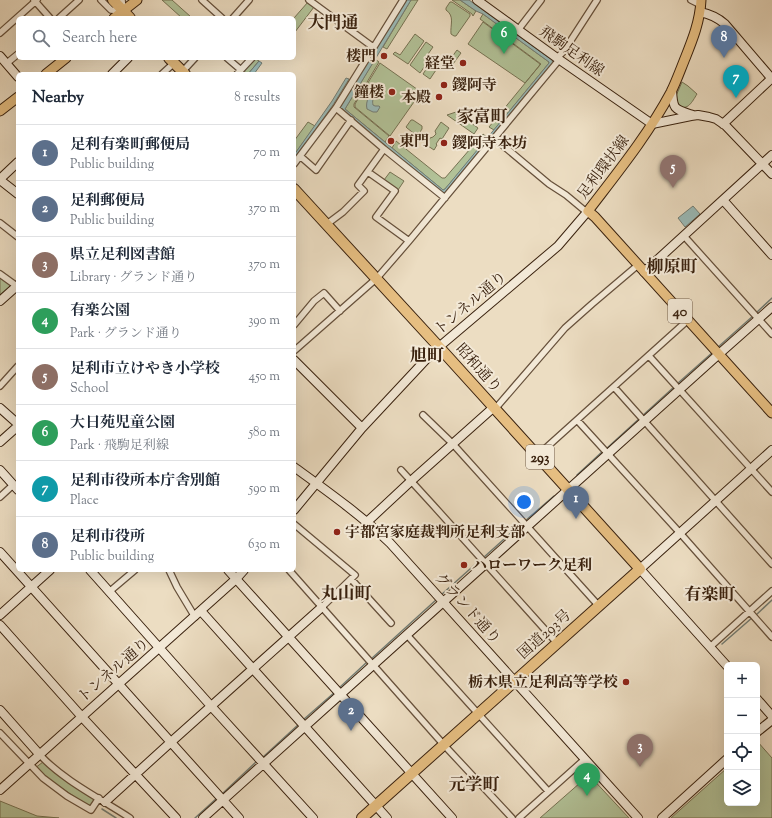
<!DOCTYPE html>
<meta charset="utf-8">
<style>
body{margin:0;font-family:"Sorts Mill Goudy","Noto Serif JP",serif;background:#f6f6f7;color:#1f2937}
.controls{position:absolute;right:12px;bottom:12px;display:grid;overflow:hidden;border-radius:6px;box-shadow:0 4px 16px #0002}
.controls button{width:36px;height:36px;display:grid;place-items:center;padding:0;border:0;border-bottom:1px solid #e0e1e3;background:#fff;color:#1f2937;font:20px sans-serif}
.you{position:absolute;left:524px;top:502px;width:14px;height:14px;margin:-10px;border:3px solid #fff;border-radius:50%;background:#1a73e8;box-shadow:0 0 0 6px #1a73e833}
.badge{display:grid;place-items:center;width:26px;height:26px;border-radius:50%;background:#8f2418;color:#fff;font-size:13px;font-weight:700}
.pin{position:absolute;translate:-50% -33px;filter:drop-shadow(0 1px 2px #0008)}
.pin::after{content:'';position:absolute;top:21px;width:14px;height:12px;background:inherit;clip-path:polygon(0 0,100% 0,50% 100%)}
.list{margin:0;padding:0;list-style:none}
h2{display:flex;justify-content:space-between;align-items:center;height:52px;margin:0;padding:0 16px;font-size:17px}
h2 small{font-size:13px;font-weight:400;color:#747a83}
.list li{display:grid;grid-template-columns:26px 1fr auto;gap:12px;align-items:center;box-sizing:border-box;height:56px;padding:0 16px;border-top:1px solid #e0e1e3}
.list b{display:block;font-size:15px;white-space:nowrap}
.list p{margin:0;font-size:13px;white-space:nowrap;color:#747a83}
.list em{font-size:13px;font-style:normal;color:#747a83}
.icon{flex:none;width:22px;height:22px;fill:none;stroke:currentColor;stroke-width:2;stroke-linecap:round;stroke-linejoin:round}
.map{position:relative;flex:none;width:772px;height:818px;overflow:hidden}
.search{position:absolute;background:#fff;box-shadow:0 4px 16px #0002;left:16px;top:16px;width:280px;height:44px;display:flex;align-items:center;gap:10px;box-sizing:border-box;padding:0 14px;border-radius:6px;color:#747a83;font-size:15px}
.panel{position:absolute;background:#fff;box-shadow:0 4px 16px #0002;left:16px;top:72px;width:280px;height:500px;border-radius:6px}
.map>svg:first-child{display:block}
.green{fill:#b2c298;stroke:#767253}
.water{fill:#9abbb9;stroke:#737d75}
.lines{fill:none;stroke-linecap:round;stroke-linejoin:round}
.stream{stroke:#737d75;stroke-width:1.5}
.street-casing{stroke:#66503b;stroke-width:8}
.secondary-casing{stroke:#39210e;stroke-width:10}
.primary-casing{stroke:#39210e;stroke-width:11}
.highway-casing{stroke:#39210e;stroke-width:12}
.street{stroke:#f3e9d7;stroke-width:5.5}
.secondary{stroke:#f3e9d7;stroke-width:8}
.primary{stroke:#e6be81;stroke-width:9}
.highway{stroke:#e6be81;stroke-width:10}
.poi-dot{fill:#8f2418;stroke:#f3e9d7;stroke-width:1.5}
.labels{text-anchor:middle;stroke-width:4;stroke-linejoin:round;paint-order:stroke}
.shield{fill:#f3e9d7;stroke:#715d4a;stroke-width:1}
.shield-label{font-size:14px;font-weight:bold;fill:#39210e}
.street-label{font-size:15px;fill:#39210e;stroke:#f3e9d7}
.poi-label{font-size:15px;font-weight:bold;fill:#39210e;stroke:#f3e9d7;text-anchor:end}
.quarter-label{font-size:17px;font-weight:bold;fill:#39210e;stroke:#f3e9d7}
</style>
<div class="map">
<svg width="772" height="818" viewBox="0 0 772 818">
<rect width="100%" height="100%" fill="#ecddc2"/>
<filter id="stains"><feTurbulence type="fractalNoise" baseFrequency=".005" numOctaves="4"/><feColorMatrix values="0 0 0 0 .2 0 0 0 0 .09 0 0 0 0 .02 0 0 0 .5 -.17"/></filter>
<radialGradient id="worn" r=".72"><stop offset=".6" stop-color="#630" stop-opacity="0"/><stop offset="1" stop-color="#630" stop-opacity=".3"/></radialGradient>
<path class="green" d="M 162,0 L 172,0 L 191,17 L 190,18 L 182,18 Z
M 411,0 L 418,0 L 387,49 L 383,47 Z
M 452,0 L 460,0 L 476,11 L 473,16 L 472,14 Z
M 308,2 L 314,7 L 295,32 L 294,31 L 294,18 Z
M 450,2 L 452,2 L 470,14 L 470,16 L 456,36 L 454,36 L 451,34 C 450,25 455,16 446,10 L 446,8 Z
M 483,14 L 549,62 L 549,63 L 494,130 L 489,127 L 540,65 L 541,64 L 480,19 Z
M 483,22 L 540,64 L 539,66 L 525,83 L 468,44 Z
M 415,34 L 424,41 L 408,64 L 393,54 L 395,52 L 400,55 Z
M 426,42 L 433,47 L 426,57 L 429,60 L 420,73 L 410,65 Z
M 457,50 L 461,53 L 453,64 L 449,61 Z
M 254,58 L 259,61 L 248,74 L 244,73 L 245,71 L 244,69 Z
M 375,59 L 379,62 L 354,104 L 354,107 L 389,136 L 385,142 L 345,109 Z
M 380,63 L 421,92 L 390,136 L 355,107 L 355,104 Z
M 429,65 L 436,70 L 430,79 L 423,74 Z
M 682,82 L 688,86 L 697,94 C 692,102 688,111 678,106 L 676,96 Z
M 456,112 L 478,128 L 474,134 L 447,115 Z
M 411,120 L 413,120 L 422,126 L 422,129 L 418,135 L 416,135 L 407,128 L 406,127 Z
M 308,122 L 315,126 L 294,155 L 294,141 Z
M 441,122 L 449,128 L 442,139 L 440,138 L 436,144 L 437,145 L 434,150 L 428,146 L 428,142 L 430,138 L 433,137 L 436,134 L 435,131 Z
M 483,134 L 488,138 L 445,189 L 443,190 L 392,148 L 396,141 L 442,178 L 445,178 Z
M 390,172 L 404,181 L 398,190 L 384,180 Z
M 0,277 L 11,284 L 11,287 L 0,298 Z
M 757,741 L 772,758 L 772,818 L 671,818 L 727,768 L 727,803 L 757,803 Z
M 43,762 L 55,771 L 95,799 L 91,806 L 90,807 L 54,783 L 35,768 Z
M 589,775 L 629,818 L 540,818 Z
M 0,801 L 37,816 L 59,818 L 0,818 Z"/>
<path class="water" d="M 406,0 L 411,0 L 345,109 L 443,190 L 445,189 L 549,63 L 549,62 L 483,14 L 476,11 L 460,0 L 469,0 L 552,60 L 553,64 L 445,193 L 442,193 L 341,109 L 339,106 Z
M 259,61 L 262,63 L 254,74 L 248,74 Z
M 346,78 L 349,79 L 333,105 L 294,160 L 294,155 L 332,101 Z
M 377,90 L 380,90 L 383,94 L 381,96 L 376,95 C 373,98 372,101 373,105 L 375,106 L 379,106 L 380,107 L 377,112 L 373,112 L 367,109 C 365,101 370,93 377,90 Z
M 693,206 L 700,214 L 685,227 L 678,218 Z"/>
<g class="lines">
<path class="stream" d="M 756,313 L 772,298
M 717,348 L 753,316
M 677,384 L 713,352
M 606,449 L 674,387
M 577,475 L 603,451
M 525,521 L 554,496
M 483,558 L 522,523
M 441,595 L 480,560
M 756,615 L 772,600
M 722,644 L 753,617
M 370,660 L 437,599
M 339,688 L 367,662
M 303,720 L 335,692
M 262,758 L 299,724
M 222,794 L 257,761
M 102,809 L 116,818
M 195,818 L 217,798"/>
<g class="street-casing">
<path id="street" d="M 34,0 L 50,18
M 101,0 L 111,10 L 123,11 L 122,0
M 202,0 L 222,18
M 309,0 L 373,47
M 691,0 L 701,5
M 59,18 L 79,0
M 233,18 L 249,0
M 518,30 L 541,0
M 0,33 L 37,0
M 227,58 L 241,70
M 557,58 L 564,51 L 597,0
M 7,63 L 18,54
M 183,71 L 195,58
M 162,74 L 174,63
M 237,74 L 252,58
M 336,108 L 384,149 L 445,198
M 494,138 L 549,184 L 566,195 L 584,210 L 588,211
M 300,156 L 316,170 L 351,120
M 294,164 L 336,108 L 403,0
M 368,172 L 395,191 L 376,217 L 409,241
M 0,223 L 18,237
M 327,224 L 343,212 L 364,191 L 358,185 L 384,149
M 684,236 L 772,334
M 0,274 L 18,287
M 294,325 L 314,301 L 324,293 L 340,311
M 294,351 L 377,278 L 409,241 L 559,60
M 649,356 L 772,492
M 0,386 L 18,366
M 614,387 L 772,564
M 495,409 L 565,328 L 592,304 L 638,265
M 423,415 L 452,443 L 598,605
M 577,420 L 680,533 L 772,637
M 538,455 L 688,320
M 401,470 L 433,505 L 557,643
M 0,497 L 13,485
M 294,524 L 355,575 L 322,607
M 169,570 L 177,587 L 195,617
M 289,570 L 444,745 L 512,818
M 351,579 L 391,623
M 109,592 L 135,570
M 407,635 L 548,791
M 710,647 L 772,591
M 0,733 L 43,778 L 67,796 L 91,810 L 99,798
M 40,755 C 63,780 101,799 130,818
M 519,818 L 585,759"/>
</g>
<g class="secondary-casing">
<path id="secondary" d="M 477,0 L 557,58 L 652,124 L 691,116 L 698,115 L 709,117 L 716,119 L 726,126 L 772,174
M 700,12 C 710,14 717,17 725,24 L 772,79
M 0,56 L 18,77
M 112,74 L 128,58
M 672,90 C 673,110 674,109 693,115
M 723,124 L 772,78
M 0,179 L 18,162
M 0,180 L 18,194
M 723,200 L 772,255
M 644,272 L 772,155
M 0,301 L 18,285
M 294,360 L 362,428
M 0,408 L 18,424
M 0,442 L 18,426
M 294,467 C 327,491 361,515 390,543 L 638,818
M 0,470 L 18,490
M 294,510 L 362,428 L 433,352 L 558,246 L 588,211
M 367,522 L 411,481 L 494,407
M 0,552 L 239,818
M 90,570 L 211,706 L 313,818
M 228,570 L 452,818
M 201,611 L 387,818
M 0,615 L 50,570
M 0,625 L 82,717 L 176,818
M 727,666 L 640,569 L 772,450
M 757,699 L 772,716
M 0,710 L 40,755
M 757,732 L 772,720
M 0,790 L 236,579 L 244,570
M 105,802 L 171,742 L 322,607
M 203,818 L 719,354 L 772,307
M 662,818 L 727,759"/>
</g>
<g class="primary-casing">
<path id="primary" d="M 701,0 C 700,22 692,41 684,61 C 680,71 676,82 671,92 C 648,135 617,173 588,211 L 595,217 L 772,413
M 114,18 L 137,0
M 46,74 L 66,58
M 0,111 L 18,97"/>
</g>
<g class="highway-casing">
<path id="highway" d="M 113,0 L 130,18
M 169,58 L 185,74
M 294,189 L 439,347 L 640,569 L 362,818"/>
</g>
<use href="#street" class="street"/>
<use href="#secondary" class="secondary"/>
<use href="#primary" class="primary"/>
<use href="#highway" class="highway"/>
</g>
<g class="poi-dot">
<circle cx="384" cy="56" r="4"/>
<circle cx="463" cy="63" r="4"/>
<circle cx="444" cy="85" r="4"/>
<circle cx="392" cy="92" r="4"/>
<circle cx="439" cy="97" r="4"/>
<circle cx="391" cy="141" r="4"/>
<circle cx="444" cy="143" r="4"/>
<circle cx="337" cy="532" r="4"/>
<circle cx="464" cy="565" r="4"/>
<circle cx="626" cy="682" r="4"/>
</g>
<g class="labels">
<g class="shield">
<rect x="668" y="299" width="24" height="24" rx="3"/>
<rect x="526" y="445" width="28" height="24" rx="3"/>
</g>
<g class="shield-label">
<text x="680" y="316">40</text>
<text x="540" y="462">293</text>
</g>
<g class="street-label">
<text transform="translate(572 51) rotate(35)" y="5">飛駒足利線</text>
<text transform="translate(603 167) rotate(-53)" y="5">足利環状線</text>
<text transform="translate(470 303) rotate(-40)" y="5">トンネル通り</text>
<text transform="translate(479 368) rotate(48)" y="5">昭和通り</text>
<text transform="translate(468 608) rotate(48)" y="5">グランド通り</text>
<text transform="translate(544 634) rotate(-42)" y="5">国道293号</text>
<text transform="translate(113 670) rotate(-41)" y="5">トンネル通り</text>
</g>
<g class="poi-label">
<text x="376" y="61">楼門</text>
<text x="455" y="68">経堂</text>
<text x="452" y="90" text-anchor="start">鑁阿寺</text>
<text x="384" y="97">鐘楼</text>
<text x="431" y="102">本殿</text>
<text x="399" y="146" text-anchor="start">東門</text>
<text x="452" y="148" text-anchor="start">鑁阿寺本坊</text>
<text x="345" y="537" text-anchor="start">宇都宮家庭裁判所足利支部</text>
<text x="472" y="570" text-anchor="start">ハローワーク足利</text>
<text x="618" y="687">栃木県立足利高等学校</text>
</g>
<g class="quarter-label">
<text x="333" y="28">大門通</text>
<text x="482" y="122">家富町</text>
<text x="672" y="272">柳原町</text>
<text x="427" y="361">旭町</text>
<text x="346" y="599">丸山町</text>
<text x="710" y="600">有楽町</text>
<text x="474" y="790">元学町</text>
</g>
</g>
<rect width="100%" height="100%" filter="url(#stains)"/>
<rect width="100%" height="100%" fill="url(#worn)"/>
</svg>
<div class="controls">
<button>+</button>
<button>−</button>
<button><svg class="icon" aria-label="locate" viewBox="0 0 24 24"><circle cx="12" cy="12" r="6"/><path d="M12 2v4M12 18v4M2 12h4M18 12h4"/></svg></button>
<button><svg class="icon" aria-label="layers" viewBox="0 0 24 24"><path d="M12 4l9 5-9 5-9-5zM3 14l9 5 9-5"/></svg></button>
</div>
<div class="you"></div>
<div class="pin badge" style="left:576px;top:519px;background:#5c6f8a">1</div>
<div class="pin badge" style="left:351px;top:731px;background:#5c6f8a">2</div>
<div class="pin badge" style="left:640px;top:767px;background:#8d6e63">3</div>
<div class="pin badge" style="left:587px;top:796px;background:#2e9e5b">4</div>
<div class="pin badge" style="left:673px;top:188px;background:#8d6e63">5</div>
<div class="pin badge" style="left:504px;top:54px;background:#2e9e5b">6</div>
<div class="pin badge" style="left:736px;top:98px;background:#0f9aa8">7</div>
<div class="pin badge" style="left:724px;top:58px;background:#5c6f8a">8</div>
<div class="search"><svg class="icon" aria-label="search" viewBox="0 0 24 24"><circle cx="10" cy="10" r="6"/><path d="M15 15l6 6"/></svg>Search here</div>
<section class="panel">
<h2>Nearby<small>8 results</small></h2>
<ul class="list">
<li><span class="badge" style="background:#5c6f8a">1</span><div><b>足利有楽町郵便局</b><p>Public building</p></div><em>70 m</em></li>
<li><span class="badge" style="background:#5c6f8a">2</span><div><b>足利郵便局</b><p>Public building</p></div><em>370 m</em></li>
<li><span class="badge" style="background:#8d6e63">3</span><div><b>県立足利図書館</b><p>Library · グランド通り</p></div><em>370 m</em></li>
<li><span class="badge" style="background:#2e9e5b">4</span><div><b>有楽公園</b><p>Park · グランド通り</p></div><em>390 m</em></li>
<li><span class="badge" style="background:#8d6e63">5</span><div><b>足利市立けやき小学校</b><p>School</p></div><em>450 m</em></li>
<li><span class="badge" style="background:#2e9e5b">6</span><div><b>大日苑児童公園</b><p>Park · 飛駒足利線</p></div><em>580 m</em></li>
<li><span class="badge" style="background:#0f9aa8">7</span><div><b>足利市役所本庁舎別館</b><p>Place</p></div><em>590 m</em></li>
<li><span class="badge" style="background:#5c6f8a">8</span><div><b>足利市役所</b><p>Public building</p></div><em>630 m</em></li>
</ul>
</section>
</div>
